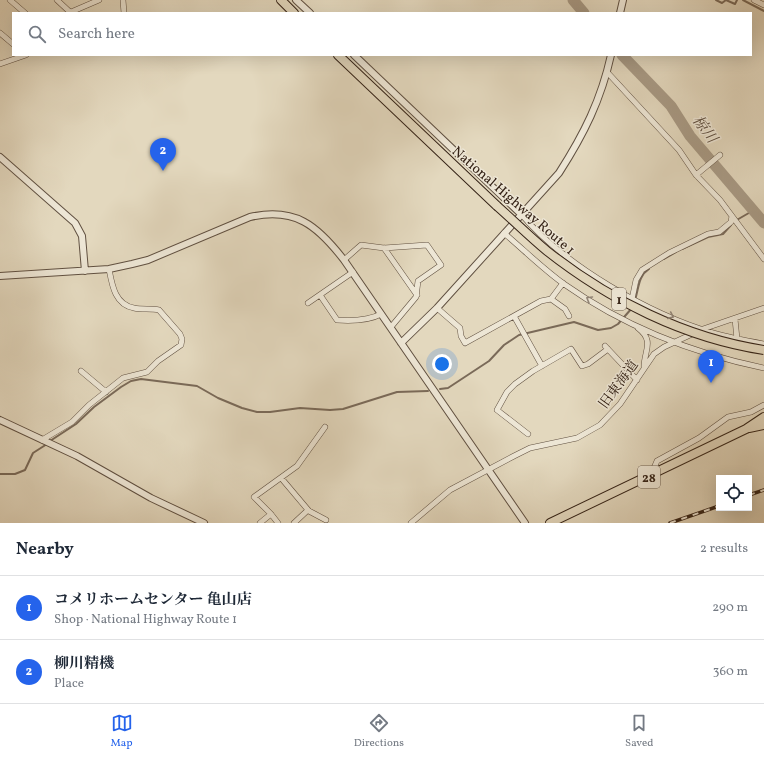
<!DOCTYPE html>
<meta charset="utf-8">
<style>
body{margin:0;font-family:Vollkorn,"Noto Serif JP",serif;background:#f2f2f3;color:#1f2937}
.controls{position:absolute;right:12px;bottom:12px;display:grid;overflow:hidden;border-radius:0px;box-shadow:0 4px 16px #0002}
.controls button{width:36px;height:36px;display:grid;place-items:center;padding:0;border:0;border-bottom:1px solid #e0e1e3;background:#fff;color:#1f2937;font:20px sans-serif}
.you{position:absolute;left:442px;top:364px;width:14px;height:14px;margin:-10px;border:3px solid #fff;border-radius:50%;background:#1a73e8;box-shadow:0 0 0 6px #1a73e833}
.badge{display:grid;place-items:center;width:26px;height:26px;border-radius:50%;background:#2563eb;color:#fff;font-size:13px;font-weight:700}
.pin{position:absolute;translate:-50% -33px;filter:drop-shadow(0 1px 2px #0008)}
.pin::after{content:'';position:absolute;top:21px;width:14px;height:12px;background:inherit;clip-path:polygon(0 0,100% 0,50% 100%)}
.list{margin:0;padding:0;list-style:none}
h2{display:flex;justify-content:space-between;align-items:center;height:52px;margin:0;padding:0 16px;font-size:17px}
h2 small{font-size:13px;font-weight:400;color:#747a83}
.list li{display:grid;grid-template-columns:26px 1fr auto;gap:12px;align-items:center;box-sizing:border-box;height:64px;padding:0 16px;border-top:1px solid #e0e1e3}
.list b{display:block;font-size:15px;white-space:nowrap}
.list p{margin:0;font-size:13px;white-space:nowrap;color:#747a83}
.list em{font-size:13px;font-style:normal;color:#747a83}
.icon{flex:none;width:22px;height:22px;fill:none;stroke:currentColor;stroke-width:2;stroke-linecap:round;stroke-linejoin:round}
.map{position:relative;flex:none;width:764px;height:523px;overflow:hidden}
.search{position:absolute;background:#fff;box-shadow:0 4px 16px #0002;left:12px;right:12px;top:12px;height:44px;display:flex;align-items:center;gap:10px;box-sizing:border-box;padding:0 14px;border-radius:0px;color:#747a83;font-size:15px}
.sheet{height:180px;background:#fff}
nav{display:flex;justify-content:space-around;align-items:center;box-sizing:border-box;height:56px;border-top:1px solid #e0e1e3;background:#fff;font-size:11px;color:#747a83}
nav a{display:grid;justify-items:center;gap:2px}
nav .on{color:#2563eb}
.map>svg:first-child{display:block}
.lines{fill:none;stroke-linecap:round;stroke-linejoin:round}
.stream{stroke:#7a6a59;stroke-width:2}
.river{stroke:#a89a85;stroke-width:11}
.minor-casing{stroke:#605041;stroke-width:6}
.tertiary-casing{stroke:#605041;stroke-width:8}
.primary-casing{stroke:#352317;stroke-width:10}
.trunk-casing{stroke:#352317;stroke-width:10}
.minor{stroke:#ede6d5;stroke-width:5}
.tertiary{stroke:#ede6d5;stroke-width:6}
.primary{stroke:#e3d8be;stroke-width:8}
.trunk{stroke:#e3d8be;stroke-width:8}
.rail-casing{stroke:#352317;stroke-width:3.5}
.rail{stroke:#ede6d5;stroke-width:2;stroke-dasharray:6;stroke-linecap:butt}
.trunk-bridge-casing{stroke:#352317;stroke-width:10;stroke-linecap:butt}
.trunk-bridge{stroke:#e3d8be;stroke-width:8}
.oneway{stroke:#918476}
.labels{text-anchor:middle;stroke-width:3;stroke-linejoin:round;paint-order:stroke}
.shield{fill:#ede6d5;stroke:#6c5e50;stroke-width:1}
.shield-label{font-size:13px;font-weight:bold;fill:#352317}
.street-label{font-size:14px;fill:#352317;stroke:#ede6d5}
.water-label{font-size:15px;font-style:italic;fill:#5d4d3e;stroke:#ede6d5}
</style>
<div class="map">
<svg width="764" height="523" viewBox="0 0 764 523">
<rect width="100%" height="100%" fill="#e3d8be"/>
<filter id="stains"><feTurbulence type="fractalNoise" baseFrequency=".005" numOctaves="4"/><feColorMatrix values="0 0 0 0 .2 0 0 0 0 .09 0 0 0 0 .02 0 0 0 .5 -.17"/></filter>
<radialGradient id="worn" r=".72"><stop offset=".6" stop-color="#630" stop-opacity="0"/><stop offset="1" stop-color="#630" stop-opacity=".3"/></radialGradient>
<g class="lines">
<path class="stream" d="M 716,0 L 722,3 L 726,0 L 735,4 L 737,0
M 743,0 L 764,11
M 735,221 L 754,210
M 682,249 L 708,237 L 723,234 L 731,225
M 664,259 L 676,252
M 635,300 C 639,288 638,276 649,269
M 440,389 L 448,388 L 489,361 L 504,345 L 519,335 L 574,322 L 598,330 L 611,328 L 618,324 L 632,308
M 50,441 L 76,424 L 94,407 L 121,387 L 131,381 L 141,379 L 197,386 L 218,398 L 242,408 L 257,412 L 270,412 L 300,408 L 330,410 L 343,409 L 397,392 L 428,391
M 0,474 L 15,474 L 25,470 L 33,453 L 47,444"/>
<path class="river" d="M 573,0 L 584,13
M 622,55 L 671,106 L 690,136 L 764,223"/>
<g class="minor-casing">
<path id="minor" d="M 10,0 L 25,13
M 57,0 L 71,13
M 123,0 L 124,13
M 754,0 L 764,5
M 71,12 L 99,0
M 0,33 L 13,44
M 0,64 L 26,55
M 607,72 L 679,150 L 696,175 L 720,200 L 764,259
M 696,175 L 720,155
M 521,214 C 565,266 649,314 713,333 C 730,338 747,341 764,344
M 504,233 C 524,250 543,269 564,284 C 625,327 691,353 764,368
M 384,248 L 417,295
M 344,260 L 361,245 L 384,248 L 427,245 L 441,265 L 418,281 L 416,297 L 391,327
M 320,295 L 337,320 C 352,321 368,321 381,314
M 551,299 L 565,309 L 569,316
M 632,299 L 636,280 L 642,270 L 669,253 L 708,234 L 719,232 L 731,222 L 732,216
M 308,303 L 353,272
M 437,308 L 460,328 L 461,336 L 465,343 L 541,301 L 551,299 L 563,283
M 514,316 L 542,366
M 735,319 L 737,339
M 638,328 C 655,341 644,351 644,367
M 605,346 L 637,380
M 81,371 L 106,392
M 528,434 L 497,410 L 507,392 L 515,384 L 533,371 L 571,349 L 582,366 L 588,364 L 608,349
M 42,440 L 72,422 L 89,405 L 123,378 L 147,372 L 158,361 L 181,345 L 182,339 L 180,334 L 159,310 C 151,308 142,310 134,308 C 115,305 112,285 109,269
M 651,475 L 657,461 L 699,438 L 728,417 L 751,412 L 764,405
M 282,479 L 309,511 L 326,520
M 271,514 L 278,523
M 260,523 L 271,514 L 254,497 L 297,466 L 325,427
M 294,523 L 308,510
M 411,523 L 450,490 L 514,456 L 530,448 L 577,438 L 600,425 L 620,404 L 654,354 L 664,347 L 703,329 L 764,308"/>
</g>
<g class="tertiary-casing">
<path id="tertiary" d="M 296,0 L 310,13
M 620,13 L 623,0
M 354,55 L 521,214
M 0,157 L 75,223 L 82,236 L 85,271
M 0,276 L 109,269 L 132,264 L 148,260 L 250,217 C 295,207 317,225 344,260 L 525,523
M 401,343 L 437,308 L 559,173 C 584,134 601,100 611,55
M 0,420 L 77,456 L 151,498 L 204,523"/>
</g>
<g class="primary-casing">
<path id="primary" d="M 749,428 L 764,425
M 550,523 L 746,429 L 764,417"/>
</g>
<g class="trunk-casing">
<path id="trunk" d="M 281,0 L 294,13
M 338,55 L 497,206"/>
</g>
<use href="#minor" class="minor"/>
<use href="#tertiary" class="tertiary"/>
<use href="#primary" class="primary"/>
<use href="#trunk" class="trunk"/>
<g class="rail-casing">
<path id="rail" d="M 749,495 L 764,490
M 670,523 L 719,506"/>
</g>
<use href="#rail" class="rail"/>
<g class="trunk-bridge-casing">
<path id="trunk-bridge" d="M 497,206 C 514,221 530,237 547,251 C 609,300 685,338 764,350"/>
</g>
<use href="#trunk-bridge" class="trunk-bridge"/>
</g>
<defs><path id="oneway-chevron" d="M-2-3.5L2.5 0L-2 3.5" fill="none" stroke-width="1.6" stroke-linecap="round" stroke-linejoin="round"/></defs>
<g class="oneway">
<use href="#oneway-chevron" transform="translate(589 299) rotate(-150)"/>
<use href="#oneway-chevron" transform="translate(671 316) rotate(24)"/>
</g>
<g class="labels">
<g class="shield">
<rect x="612" y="288" width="14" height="22" rx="3"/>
<rect x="638" y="466" width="22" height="22" rx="3"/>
</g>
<g class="shield-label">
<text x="619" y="304">1</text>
<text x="649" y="482">28</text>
</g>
<g class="street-label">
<text transform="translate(514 200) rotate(41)" y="5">National Highway Route 1</text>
<text transform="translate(618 384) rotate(-54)" y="5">旧東海道</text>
</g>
<g class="water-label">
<text transform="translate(705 129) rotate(53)" y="5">椋川</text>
</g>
</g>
<rect width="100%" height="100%" filter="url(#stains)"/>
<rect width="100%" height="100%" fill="url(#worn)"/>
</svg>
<div class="controls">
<button><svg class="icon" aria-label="locate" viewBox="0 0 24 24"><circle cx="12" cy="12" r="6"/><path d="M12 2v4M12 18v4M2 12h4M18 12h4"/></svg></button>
</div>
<div class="you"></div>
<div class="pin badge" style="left:711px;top:383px">1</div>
<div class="pin badge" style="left:163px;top:171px">2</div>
<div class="search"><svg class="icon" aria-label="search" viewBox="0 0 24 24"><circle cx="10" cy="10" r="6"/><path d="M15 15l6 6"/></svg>Search here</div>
</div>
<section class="sheet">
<h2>Nearby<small>2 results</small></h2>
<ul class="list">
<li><span class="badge">1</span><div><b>コメリホームセンター 亀山店</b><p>Shop · National Highway Route 1</p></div><em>290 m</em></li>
<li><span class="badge">2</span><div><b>柳川精機</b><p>Place</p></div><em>360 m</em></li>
</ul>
</section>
<nav>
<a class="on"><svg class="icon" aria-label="map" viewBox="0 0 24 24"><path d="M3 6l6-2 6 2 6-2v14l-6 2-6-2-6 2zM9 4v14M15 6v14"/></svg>Map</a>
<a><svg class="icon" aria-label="directions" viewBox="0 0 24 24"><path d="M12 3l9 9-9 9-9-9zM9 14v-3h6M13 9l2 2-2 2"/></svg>Directions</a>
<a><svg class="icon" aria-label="saved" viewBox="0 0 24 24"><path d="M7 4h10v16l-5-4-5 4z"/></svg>Saved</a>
</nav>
